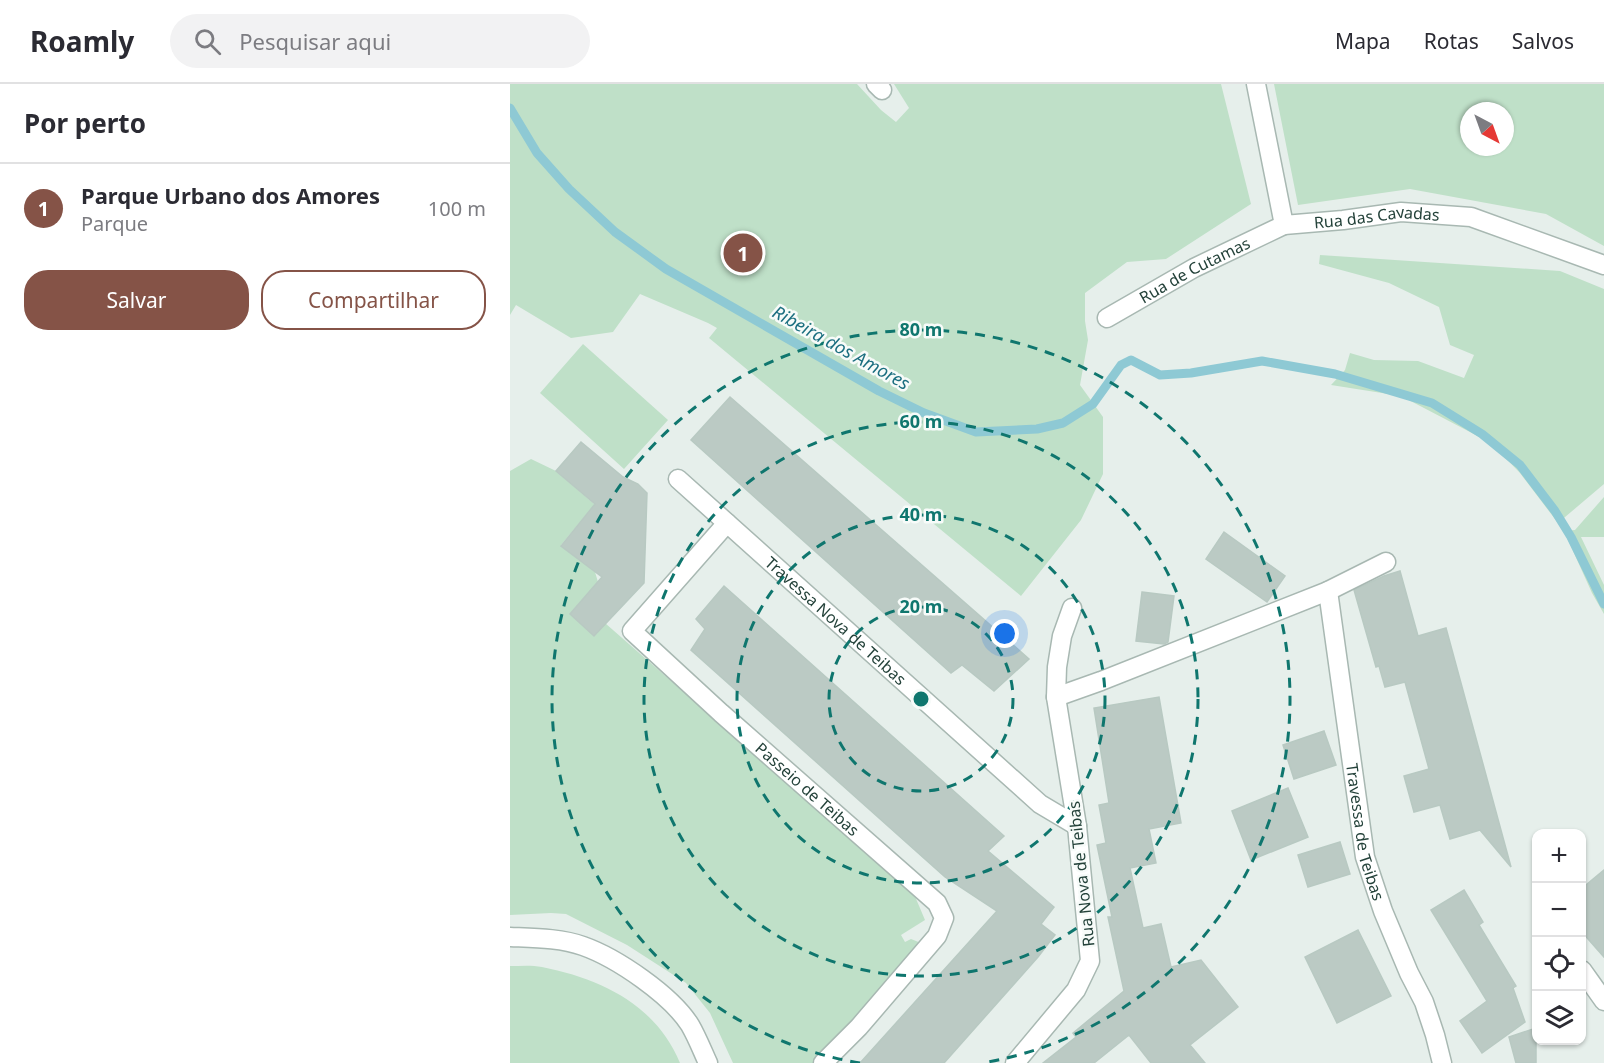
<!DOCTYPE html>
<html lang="pt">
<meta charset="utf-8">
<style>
body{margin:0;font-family:"Noto Sans",sans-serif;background:#f2f2f3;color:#2b2b33}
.controls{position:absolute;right:18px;bottom:18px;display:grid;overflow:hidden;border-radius:12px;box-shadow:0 2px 4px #0004}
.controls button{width:54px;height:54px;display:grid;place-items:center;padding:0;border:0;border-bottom:2px solid #e1e1e2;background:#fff;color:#2b2b33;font:30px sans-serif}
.compass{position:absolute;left:950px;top:18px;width:54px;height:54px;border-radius:50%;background:#fff;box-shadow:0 2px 4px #0004;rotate:139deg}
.you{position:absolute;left:495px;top:550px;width:21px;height:21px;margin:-15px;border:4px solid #fff;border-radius:50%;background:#1a73e8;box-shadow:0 0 0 9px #1a73e833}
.badge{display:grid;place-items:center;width:39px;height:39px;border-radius:50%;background:#855347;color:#fff;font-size:20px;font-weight:700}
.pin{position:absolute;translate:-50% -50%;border:3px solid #fff;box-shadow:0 2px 6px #0006}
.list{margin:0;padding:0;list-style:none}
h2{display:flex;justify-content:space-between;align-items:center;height:78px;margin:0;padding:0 24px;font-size:26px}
h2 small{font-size:20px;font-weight:400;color:#7c7c81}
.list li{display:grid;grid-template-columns:39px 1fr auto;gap:18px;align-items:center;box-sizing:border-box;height:90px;padding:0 24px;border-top:2px solid #e1e1e2}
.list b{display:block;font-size:22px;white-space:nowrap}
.list p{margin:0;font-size:20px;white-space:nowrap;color:#7c7c81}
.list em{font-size:20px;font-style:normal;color:#7c7c81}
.actions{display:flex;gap:12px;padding:18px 24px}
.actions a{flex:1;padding:14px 0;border:2px solid #855347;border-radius:24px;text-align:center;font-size:21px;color:#855347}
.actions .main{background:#855347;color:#fff}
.icon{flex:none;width:33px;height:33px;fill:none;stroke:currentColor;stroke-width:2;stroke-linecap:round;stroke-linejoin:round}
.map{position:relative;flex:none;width:1094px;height:979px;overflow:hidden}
header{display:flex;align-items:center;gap:36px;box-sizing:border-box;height:84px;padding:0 30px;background:#fff;border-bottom:2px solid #e1e1e2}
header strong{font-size:28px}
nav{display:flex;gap:33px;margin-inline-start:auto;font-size:21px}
.search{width:420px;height:54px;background:#f2f2f3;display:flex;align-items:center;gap:15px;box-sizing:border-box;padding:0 21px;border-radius:33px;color:#7c7c81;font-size:22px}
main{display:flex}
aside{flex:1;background:#fff}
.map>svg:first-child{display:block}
.green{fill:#bfe0c8;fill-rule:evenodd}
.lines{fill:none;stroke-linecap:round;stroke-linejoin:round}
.stream{stroke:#8ec9d4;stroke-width:9}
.building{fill:#bbcac4;stroke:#b8c9c2;stroke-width:1.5}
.minor-casing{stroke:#a8b8b2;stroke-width:21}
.minor{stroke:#fff;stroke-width:18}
.ring{fill:none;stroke:#0f766e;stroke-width:3;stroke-dasharray:10 8}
.labels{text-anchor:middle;stroke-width:5;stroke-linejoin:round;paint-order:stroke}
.street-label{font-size:16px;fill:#24423a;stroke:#f7fbf9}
.water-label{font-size:18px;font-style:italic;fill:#1c6f80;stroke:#f7fbf9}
.centre{fill:#0f766e;stroke:#f7fbf9;stroke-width:3}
.ring-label{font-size:18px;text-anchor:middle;font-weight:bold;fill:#0f766e;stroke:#f7fbf9;stroke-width:5;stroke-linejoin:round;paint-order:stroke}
</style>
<header>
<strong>Roamly</strong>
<div class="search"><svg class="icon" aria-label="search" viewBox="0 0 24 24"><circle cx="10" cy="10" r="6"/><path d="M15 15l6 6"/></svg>Pesquisar aqui</div>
<nav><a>Mapa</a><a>Rotas</a><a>Salvos</a></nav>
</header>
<main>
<aside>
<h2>Por perto<small></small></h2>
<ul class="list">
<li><span class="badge">1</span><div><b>Parque Urbano dos Amores</b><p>Parque</p></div><em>100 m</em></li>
</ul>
<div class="actions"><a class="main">Salvar</a><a>Compartilhar</a></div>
</aside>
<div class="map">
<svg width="1094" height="979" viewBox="0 0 1094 979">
<rect width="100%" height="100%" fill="#e6efeb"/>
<path class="green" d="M 0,0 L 347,0 L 371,26 L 386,38 L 399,24 L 384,0 L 711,0 L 741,120 L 656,175 L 617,178 L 575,209 L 575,237 L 578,256 L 570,301 L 593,333 L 593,390 L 571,436 L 511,512 L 199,254 L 207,244 L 198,239 L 130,210 L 103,248 L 61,254 L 6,221 L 0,231 Z
M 764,0 L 1094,0 L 1094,162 L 1036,130 L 900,105 L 788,121 ZM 959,27 L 995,27 L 995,63 L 959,63 Z
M 810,171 L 1050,187 L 1094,205 L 1094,400 L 1048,439 L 1010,389 L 981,359 L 891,312 L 821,301 L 835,286 L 840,269 L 864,276 L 908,277 L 954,294 L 964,271 L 940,261 L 929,223 L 879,199 L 809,180 Z
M 73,260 L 158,336 L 114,385 L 30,309 Z
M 21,375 L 46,387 L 98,432 L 80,426 L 51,461 L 85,488 L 88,498 L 60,530 L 84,552 L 95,539 L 404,810 L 415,836 L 391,851 L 395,858 L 401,855 L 411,859 L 306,979 L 223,979 L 200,929 L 176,899 L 117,861 L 56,830 L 41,829 L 0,831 L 0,387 Z
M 1094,413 L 1094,453 L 1071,453 L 1094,501 L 1094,530 L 1082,509 L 1054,447 L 1065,446 Z
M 0,882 C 10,882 22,881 32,883 C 92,895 146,921 170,979 L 0,979 Z"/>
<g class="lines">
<path class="stream" d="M 0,24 L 27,69 L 59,105 L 105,148 L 156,185 L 369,307 L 414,329 L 466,348 L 527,345 L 553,339 L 583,320 L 611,281 L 621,276 L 650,291 L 681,289 L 752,277 L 825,290 L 922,319 L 972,350 L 1010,381 L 1045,427 L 1061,453 L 1094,520"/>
</g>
<path class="building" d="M 220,313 L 519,575 L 484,607 L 452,581 L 441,589 L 181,356 Z
M 71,358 L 113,393 L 128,400 L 137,409 L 134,499 L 84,552 L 60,530 L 92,493 L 51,462 L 85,420 L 46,387 Z
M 714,448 L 775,492 L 757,518 L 696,475 Z
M 890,487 L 908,552 L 936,544 L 1001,783 L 970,746 L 940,755 L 930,721 L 904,728 L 894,692 L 919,685 L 895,598 L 875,603 L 869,582 L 866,583 L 844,506 L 874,492 Z
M 214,502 L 494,752 L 478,767 L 544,823 L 531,840 L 545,851 L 528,873 L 434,979 L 350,979 L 487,827 L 435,793 L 181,566 L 195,545 L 186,535 Z
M 632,508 L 664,512 L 658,558 L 654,560 L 626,557 Z
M 649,613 L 671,739 L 639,745 L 646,779 L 620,784 L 633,844 L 651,840 L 661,883 L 691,876 L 728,923 L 680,961 L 695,979 L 641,979 L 619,951 L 584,979 L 533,979 L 566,953 L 563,949 L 614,907 L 598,833 L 602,833 L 587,761 L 596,759 L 589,721 L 599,719 L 584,624 Z
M 814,647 L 826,681 L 784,695 L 773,661 Z
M 778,704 L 798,753 L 741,776 L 722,727 Z
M 830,758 L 840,790 L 798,803 L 788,771 Z
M 1094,786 L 1094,873 L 1071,847 L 1071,805 Z
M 954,806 L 973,838 L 969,841 L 1006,902 L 1003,904 L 1015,938 L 972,969 L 950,937 L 977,917 L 921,826 Z
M 848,846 L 881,912 L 827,939 L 795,873 Z
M 1026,944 L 1026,979 L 1006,979 L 999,953 Z"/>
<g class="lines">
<g class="minor-casing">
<g id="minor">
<path d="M 366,0 L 372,6"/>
<path id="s1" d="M 746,0 L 774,141 L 833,136 L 891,128 L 961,133 L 1094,181"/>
<path id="s2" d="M 597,234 L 684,184 L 774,141"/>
<path id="s3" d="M 168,395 L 530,720 L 567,742"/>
<path id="s4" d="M 217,439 L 122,547 L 211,629 L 427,819 L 434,834 L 427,852 L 349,943 L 313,979"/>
<path id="s5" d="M 818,507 L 855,773 L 873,827 L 899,889 L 914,918 L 925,951 L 932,979"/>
<path d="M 546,613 L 591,597 L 818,507 L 876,478"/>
<path d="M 0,853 C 24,854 51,854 73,862 C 107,874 161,911 180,941 C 187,953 192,966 198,979"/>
<path d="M 1072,886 L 1094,917"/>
<path d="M 505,979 L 566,906 L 580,877 L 567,742 L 546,613 L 547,583 L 552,552 L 562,524"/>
</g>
</g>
<use href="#minor" class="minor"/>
</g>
<g class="ring">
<circle cx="411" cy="615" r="92"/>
<circle cx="411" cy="615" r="184"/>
<circle cx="411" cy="615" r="277"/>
<path d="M350 979A369 369 0 1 1 472 979"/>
</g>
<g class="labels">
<g class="street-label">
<text dy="6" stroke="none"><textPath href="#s1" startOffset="237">Rua das Cavadas</textPath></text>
<text dy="6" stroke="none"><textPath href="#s2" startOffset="100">Rua de Cutamas</textPath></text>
<text dy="6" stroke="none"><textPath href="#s3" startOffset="212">Travessa Nova de Teibas</textPath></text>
<text dy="6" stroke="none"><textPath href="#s4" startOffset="380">Passeio de Teibas</textPath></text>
<text dy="6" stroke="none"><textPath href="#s5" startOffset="244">Travessa de Teibas</textPath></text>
<text transform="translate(571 790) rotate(-96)" y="6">Rua Nova de Teibas</text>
</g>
<g class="water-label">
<text transform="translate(331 264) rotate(29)" y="6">Ribeira dos Amores</text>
</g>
</g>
<circle cx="411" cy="615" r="9" class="centre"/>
<g class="ring-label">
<text x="411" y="252">80 m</text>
<text x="411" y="344">60 m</text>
<text x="411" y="437">40 m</text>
<text x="411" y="529">20 m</text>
</g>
</svg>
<div class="controls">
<button>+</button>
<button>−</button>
<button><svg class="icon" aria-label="locate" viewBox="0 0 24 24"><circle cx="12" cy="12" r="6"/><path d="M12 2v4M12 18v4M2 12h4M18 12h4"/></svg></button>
<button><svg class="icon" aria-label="layers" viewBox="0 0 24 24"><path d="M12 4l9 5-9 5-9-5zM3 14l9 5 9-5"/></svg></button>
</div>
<svg class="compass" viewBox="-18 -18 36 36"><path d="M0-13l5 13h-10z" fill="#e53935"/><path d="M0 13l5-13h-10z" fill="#7c7c81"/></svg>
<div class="you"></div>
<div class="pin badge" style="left:233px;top:169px">1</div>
</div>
</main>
